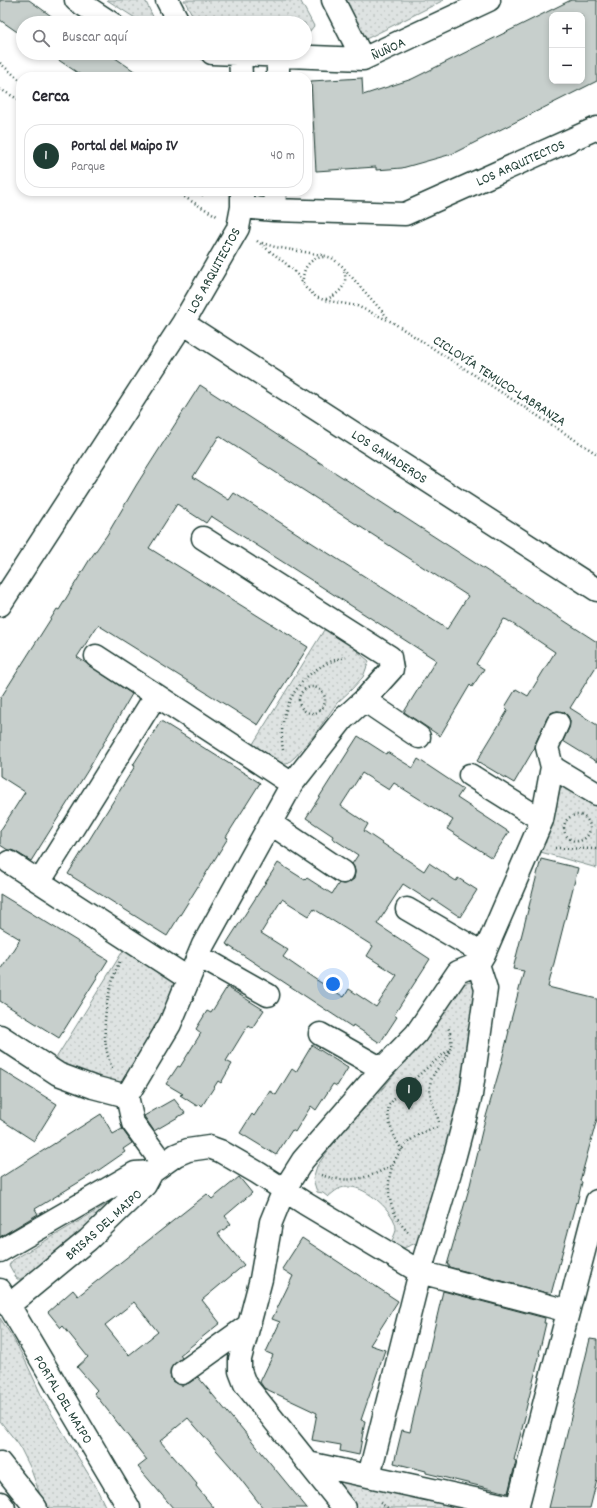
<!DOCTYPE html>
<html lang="es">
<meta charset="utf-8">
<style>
body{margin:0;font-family:Dekko,sans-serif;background:#f7f7f7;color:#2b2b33}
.controls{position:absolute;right:12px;top:12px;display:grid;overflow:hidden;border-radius:8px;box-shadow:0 2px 6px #0003}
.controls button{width:36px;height:36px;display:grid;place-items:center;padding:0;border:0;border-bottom:1px solid #e1e1e2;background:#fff;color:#2b2b33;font:20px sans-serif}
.you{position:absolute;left:333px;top:984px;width:14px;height:14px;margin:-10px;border:3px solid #fff;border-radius:50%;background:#1a73e8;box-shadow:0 0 0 6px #1a73e833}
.badge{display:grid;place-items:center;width:26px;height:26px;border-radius:50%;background:#1f3d34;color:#fff;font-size:13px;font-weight:700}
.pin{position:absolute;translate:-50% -33px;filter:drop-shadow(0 1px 2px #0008)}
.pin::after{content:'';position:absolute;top:21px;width:14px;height:12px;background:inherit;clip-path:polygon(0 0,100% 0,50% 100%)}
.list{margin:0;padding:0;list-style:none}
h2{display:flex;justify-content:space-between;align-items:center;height:52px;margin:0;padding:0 16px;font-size:17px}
h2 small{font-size:13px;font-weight:400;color:#7c7c81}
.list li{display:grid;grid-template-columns:26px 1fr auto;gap:12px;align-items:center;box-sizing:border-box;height:64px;margin:0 8px 8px;padding:0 8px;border:1px solid #e1e1e2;border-radius:16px}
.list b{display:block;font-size:15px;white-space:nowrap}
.list p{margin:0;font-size:13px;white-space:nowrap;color:#7c7c81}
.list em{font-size:13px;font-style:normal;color:#7c7c81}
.icon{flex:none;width:22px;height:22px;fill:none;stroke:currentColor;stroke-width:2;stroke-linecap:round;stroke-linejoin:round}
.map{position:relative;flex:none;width:597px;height:1508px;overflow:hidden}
.search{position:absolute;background:#fff;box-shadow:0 2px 6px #0003;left:16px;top:16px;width:296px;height:44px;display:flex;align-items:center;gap:10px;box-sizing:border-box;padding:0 14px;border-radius:22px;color:#7c7c81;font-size:15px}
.panel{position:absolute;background:#fff;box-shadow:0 2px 6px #0003;left:16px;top:72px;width:296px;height:124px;border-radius:16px}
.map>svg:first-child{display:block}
.green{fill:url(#green-dots);stroke:#7e908b}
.building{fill:#c7cfcc;stroke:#1f3d34;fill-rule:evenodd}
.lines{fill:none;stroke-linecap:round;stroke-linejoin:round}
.minor-casing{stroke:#1f3d34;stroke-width:25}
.major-casing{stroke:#1f3d34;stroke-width:25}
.path{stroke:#1f3d34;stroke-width:2.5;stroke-dasharray:1 3;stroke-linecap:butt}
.minor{stroke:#fff;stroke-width:22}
.major{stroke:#fff;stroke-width:22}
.labels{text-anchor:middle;stroke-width:3.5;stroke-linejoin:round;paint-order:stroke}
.street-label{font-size:14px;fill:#1f3d34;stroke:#fff}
</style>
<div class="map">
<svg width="597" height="1508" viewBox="0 0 597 1508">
<defs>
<pattern id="green-dots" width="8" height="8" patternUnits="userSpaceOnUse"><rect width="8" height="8" fill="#dee3e2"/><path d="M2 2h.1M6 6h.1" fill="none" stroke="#bec4c2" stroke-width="1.8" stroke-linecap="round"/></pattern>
</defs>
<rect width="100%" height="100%" fill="#fff"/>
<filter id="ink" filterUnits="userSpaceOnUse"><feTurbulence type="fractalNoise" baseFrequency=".025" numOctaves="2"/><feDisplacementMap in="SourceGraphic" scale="8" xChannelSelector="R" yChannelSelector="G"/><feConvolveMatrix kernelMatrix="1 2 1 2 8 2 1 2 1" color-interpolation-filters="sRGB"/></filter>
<g filter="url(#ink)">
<path class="green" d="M 107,0 L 145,0 L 156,23 L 143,23 Z
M 184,0 L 300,0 L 314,26 L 309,32 L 305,32 L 305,23 L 197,23 Z
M 345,0 L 444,0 L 364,40 Z
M 328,629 L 344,640 L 369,661 L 363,677 L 351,690 L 337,703 L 315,734 L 295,757 L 287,764 L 281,764 L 263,753 L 253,744 L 324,630 Z
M 562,786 L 597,802 L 597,868 L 537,851 Z
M 126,946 L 175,979 L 165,1009 L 121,1084 L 113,1086 L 53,1063 Z
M 470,982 L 475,985 L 473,1021 L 468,1029 L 465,1058 L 452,1130 L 421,1241 L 404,1248 L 392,1241 C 393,1237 396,1233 396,1229 C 396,1212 366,1187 350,1187 C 340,1186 335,1191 328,1197 L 323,1193 L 317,1192 L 313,1179 L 317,1166 L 327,1152 L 345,1129 L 378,1094 L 428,1034 L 463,984 Z
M 121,1196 L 129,1199 L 25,1279 L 17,1279 L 9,1265 L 13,1260 Z
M 0,1318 L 13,1338 L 26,1362 L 44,1401 L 95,1485 L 106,1508 L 46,1508 L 42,1500 L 30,1467 L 19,1445 L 0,1421 Z
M 334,1477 L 471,1508 L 354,1508 Z"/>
<path class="building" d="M 0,0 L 29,0 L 61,23 L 23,23 L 23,36 L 0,20 Z
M 571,0 L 597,0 L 597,81 L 452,154 L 402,168 L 376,170 L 376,167 L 316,171 L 311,81 L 362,78 L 363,95 L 412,79 ZM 552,15 L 582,15 L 582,81 L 552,81 Z
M 48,53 L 108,53 L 143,77 L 84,77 Z
M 200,385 L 597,642 L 597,665 L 570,708 L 597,725 L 597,762 L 563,741 L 569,728 L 570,721 L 568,716 L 564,712 L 557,711 L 551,713 L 547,718 L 536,742 L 535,747 L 514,783 L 477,761 L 508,710 L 505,707 L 516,689 L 528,696 L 555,652 L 507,620 L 504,619 L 476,664 L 484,669 L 472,687 L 470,685 L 440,736 L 404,712 L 436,660 L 211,516 L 206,523 L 177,504 L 149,548 L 308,647 L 258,725 L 98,625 L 77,657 L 132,694 L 88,770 L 31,861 L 16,852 L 8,850 L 0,845 L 0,831 L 25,792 L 0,776 L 0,699 L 57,609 L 59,610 L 90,559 L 107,535 L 137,484 ZM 219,436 L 468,596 L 447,629 L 234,493 L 229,500 L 193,477 Z
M 161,721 L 260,783 L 226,837 L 228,838 L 167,936 L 68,874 L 135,766 L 133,765 Z
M 358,736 L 386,754 L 387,752 L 413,768 L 418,759 L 463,789 L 457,798 L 509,832 L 492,858 L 447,829 L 453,820 L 394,783 L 389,790 L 362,773 L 342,804 L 341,806 L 368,824 L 364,831 L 424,871 L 429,863 L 456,881 L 458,878 L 477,890 L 460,917 L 433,899 L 431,902 L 403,884 L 383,915 L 377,924 L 430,959 L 394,1015 L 397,1017 L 380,1043 L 353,1025 L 352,1027 L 226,944 L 278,863 L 305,880 L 307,878 L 332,894 L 339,883 L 343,884 L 348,883 L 354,879 L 355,872 L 354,867 L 352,864 L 358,855 L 332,838 L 333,836 L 306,818 ZM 282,899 L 309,916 L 314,909 L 373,946 L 367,956 L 397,975 L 376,1007 L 349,989 L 344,997 L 315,979 L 283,957 L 288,950 L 261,933 Z
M 541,859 L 578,868 L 548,987 L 597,999 L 597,1119 L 580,1181 L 582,1182 L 577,1203 L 576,1202 L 551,1294 L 449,1267 L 449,1265 L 447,1265 L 470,1185 L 479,1148 L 478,1148 L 483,1127 L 500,1068 L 509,1031 L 508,1031 L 524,971 L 513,969 Z
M 0,894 L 108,960 L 59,1038 L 0,1001 L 0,970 L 20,939 L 0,927 Z
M 227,987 L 264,1010 L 252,1028 L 248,1025 L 226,1061 L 232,1064 L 221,1083 L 218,1081 L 202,1106 L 200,1104 L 197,1106 L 180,1095 L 183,1094 L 166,1084 L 178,1066 L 180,1067 L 201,1033 L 196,1029 L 207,1011 L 211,1013 Z
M 312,1045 L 348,1068 L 337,1086 L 333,1084 L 316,1110 L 311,1106 L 295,1132 L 292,1130 L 276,1155 L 240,1133 L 252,1114 L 254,1116 L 270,1091 L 276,1095 L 292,1069 L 296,1072 Z
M 0,1069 L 57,1104 L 34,1141 L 0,1119 Z
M 174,1099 L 185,1113 L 154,1131 L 144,1116 Z
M 101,1114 L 113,1134 L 122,1129 L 132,1143 L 123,1149 L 125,1152 L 99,1170 L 35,1209 L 38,1214 L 0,1237 L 0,1178 Z
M 239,1177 L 252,1193 L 225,1216 L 231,1224 L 218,1234 L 244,1265 L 202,1300 L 220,1323 L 180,1355 L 182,1358 L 171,1368 L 170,1375 L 172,1381 L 177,1384 L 183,1385 L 189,1383 L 198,1377 L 237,1424 L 239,1425 L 307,1508 L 263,1508 L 231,1467 L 188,1418 L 160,1441 L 197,1484 L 196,1486 L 214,1508 L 173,1508 L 138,1467 L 147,1460 L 94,1393 L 97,1390 L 77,1367 L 88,1357 L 63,1326 L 61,1328 L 48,1312 L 73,1290 L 78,1296 L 207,1194 L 212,1199 ZM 134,1302 L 158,1332 L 129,1355 L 105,1325 Z
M 302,1238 L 398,1301 L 370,1345 L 385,1350 L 361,1420 L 365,1421 L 359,1455 L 340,1451 L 341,1445 L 312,1440 L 317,1413 L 264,1388 L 260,1382 L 273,1355 L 266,1352 L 280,1322 L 272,1319 L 293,1276 L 282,1269 Z
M 443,1291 L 545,1318 L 544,1323 L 546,1323 L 539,1353 L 540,1354 L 525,1413 L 526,1413 L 514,1460 L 516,1461 L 508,1493 L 426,1473 L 426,1471 L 394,1463 L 402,1430 L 410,1432 Z
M 590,1339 L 597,1340 L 597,1480 L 590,1508 L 549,1508 Z"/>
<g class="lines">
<g class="minor-casing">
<path id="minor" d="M 76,0 L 111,23
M 167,0 L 179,23
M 333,0 L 363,59
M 212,53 L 363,59 L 489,0
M 240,54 L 241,77
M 278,77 L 278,56
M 242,207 L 274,210 L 405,214 L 597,128
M 274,210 L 275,191
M 183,323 L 597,590
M 0,605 L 183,323 L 238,228 L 242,207 L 242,191
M 96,656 L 156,695
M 364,700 L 419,737
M 552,767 L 597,794
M 470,775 L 542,820
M 270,823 L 343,872
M 9,862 L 189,979
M 40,881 L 156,695 L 292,784
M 407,909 L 484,954
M 199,956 L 268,995
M 320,1034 L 382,1069
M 0,1036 L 58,1074 L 93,1087 L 127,1096
M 163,1164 L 133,1123 L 127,1096 L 170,1024 L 203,945 L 292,784 L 343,719 L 364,700 L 392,669 L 390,657 L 203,538
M 0,1251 L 135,1173 L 152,1172
M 0,1290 L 129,1508
M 8,1306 L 88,1240 L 145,1185 L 152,1172 L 176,1155 L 188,1150 L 209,1147 L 220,1151 L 258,1173 L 306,1204 L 420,1272 L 568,1311
M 182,1373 L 249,1325
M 308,1463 L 516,1508
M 369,1476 L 420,1272 L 454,1159 L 471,1095 L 486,989 L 478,964
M 0,1503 L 4,1508
M 344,1508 L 245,1384 L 240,1371 L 240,1359 L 261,1279 L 271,1222 L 284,1190 L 303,1160 L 382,1069 L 416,1034 L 458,972 L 478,964 L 484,954 L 542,820 L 552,767 L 547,747 L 558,723
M 517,1508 L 597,1201"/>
</g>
<g class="major-casing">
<path id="major" d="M 0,1463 L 36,1508"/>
</g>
<path class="path" d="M 0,63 L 21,81
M 0,89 L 21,101
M 174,191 L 217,216
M 195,191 L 205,196
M 257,241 L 284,262 L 296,273 L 306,288 L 316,297 L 324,300 L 357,306 L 392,322 L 597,454
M 262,243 L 275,247 L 322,255 L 332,258 L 342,266 L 389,319
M 303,283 C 302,269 309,258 324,257
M 326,299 C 340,295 350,282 343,269
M299 700a13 13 0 1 1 26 0a13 13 0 1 1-26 0Z
M 283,750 C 276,707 302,666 346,657
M564 828a13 13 0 1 1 26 0a13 13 0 1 1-26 0Z
M 555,848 L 597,849
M 112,1068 C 98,1034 106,994 120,960
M 439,1122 C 436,1111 429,1099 430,1086 C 432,1063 461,1058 448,1027
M 402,1150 C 395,1139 385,1119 389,1106 C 392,1097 439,1057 449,1050
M 321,1175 C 346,1184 370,1179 392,1165
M 408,1232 C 372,1196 389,1137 439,1127
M 380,1503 L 388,1508"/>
<use href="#minor" class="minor"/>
<use href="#major" class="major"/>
</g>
</g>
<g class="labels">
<g class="street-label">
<text transform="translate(388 48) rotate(-25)" y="5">ÑUÑOA</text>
<text transform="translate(520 162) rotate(-24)" y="5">LOS ARQUITECTOS</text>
<text transform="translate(213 270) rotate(-61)" y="5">LOS ARQUITECTOS</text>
<text transform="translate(500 380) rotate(33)" y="5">CICLOVÍA TEMUCO-LABRANZA</text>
<text transform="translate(390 456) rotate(33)" y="5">LOS GANADEROS</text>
<text transform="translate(103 1224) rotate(-42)" y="5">BRISAS DEL MAIPO</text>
<text transform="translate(64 1399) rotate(59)" y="5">PORTAL DEL MAIPO</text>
</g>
</g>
</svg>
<div class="controls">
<button>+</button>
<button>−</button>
</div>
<div class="you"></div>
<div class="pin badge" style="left:409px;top:1110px">1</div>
<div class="search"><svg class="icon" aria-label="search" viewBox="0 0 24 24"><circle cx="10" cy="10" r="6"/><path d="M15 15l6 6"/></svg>Buscar aquí</div>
<section class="panel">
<h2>Cerca<small></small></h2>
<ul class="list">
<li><span class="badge">1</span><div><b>Portal del Maipo IV</b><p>Parque</p></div><em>40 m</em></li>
</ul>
</section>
</div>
